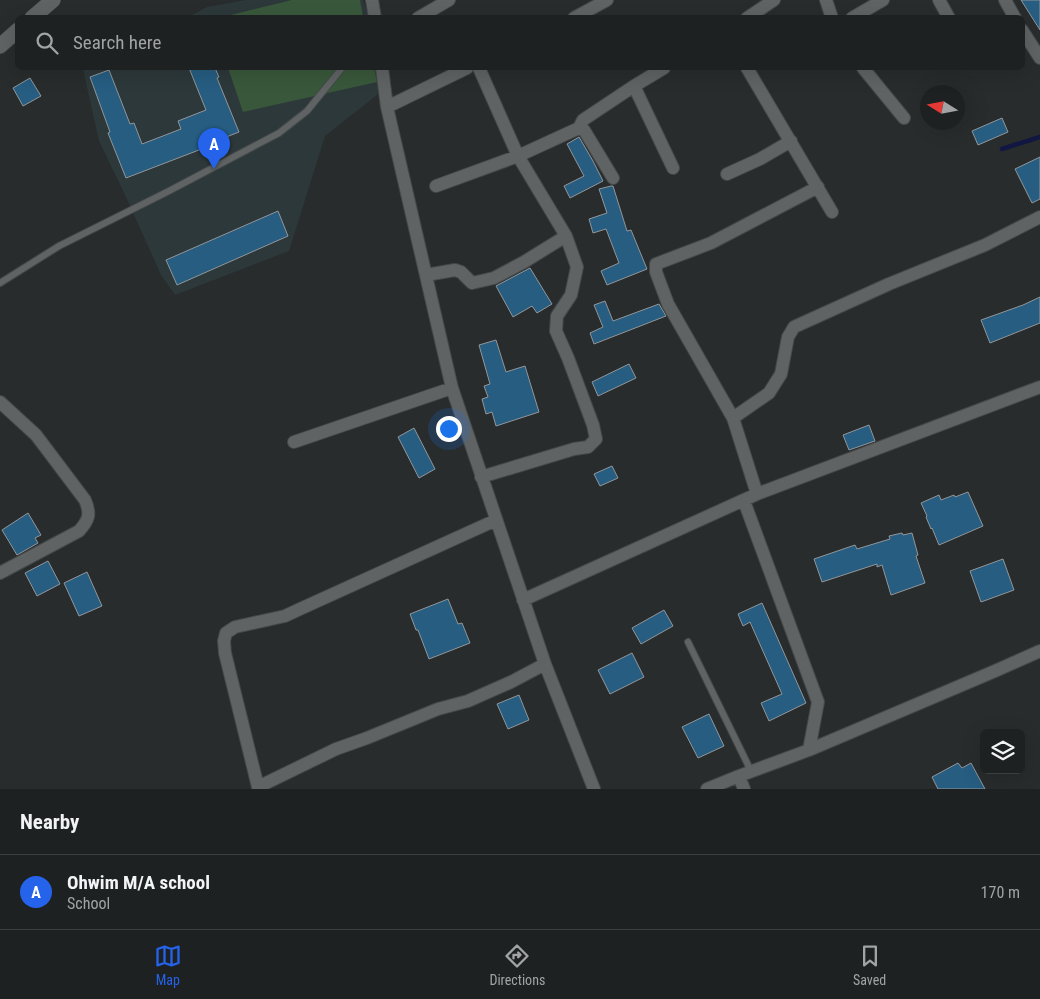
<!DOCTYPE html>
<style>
body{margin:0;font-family:"Roboto Condensed",sans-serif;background:#2b2e2e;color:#f1f3f6}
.controls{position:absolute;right:15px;bottom:15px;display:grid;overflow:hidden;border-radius:8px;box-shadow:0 5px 20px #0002}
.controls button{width:45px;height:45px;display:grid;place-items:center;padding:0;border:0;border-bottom:1px solid #3c3e3f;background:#1e2121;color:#f1f3f6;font:25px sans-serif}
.compass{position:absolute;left:920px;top:85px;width:45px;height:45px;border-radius:50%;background:#1e2121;box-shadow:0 5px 20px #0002;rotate:281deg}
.you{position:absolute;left:448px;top:428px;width:18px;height:18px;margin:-12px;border:4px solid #fff;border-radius:50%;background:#1a73e8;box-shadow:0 0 0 8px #1a73e833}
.badge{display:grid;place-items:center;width:32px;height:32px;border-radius:50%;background:#2563eb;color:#fff;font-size:16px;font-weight:700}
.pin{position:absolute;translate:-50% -41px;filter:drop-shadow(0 1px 2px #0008)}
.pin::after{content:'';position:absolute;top:26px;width:18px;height:15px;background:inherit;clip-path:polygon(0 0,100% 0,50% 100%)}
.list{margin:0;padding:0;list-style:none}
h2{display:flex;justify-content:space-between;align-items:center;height:65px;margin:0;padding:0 20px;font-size:21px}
h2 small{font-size:16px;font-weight:400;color:#a1a3a5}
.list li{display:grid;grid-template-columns:32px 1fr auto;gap:15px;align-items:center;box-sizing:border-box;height:75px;padding:0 20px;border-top:1px solid #3c3e3f}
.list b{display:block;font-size:19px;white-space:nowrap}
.list p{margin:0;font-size:16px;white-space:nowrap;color:#a1a3a5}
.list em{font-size:16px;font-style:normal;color:#a1a3a5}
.icon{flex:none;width:28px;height:28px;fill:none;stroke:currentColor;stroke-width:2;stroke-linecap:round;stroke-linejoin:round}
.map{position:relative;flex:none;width:1040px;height:789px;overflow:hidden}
.search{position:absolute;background:#1e2121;box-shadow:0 5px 20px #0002;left:15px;right:15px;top:15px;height:55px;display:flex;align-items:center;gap:12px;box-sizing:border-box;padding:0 18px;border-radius:8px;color:#a1a3a5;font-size:19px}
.sheet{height:140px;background:#1e2121}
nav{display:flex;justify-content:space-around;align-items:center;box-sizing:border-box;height:70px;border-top:1px solid #3c3e3f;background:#1e2121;font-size:14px;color:#a1a3a5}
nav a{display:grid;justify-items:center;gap:2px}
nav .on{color:#2563eb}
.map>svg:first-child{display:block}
.built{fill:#2d383a}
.green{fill:#39583b}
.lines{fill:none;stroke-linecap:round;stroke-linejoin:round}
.stream{stroke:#111642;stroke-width:4.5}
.building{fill:#265d81;stroke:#939699}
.lane-casing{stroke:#454849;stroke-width:8}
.street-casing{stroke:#454849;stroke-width:14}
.secondary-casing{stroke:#454849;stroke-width:16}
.lane{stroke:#5f6364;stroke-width:6}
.street{stroke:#5f6364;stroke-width:12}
.secondary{stroke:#5f6364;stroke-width:15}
</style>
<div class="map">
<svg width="1040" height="789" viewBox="0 0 1040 789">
<rect width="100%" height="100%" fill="#282c2c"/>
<path class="built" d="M 246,0 L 363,0 L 369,17 L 186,18 L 207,7 Z
M 85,68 L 376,68 L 379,89 L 377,95 L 325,136 L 289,251 L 175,295 L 161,275 L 126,197 L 99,141 L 83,69 Z"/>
<path class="green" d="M 292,0 L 360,0 L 363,17 L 223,17 Z
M 228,68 L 374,68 L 377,82 L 243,112 Z"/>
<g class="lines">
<path class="stream" d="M 1002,149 L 1040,137"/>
</g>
<path class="building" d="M 1021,0 L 1040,0 L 1040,30 Z
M 189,68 L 215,68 L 219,77 L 217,78 L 239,132 L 211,143 L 212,145 L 126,178 L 108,133 L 110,132 L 90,77 L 109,70 L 130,124 L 134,123 L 142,144 L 181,129 L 178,121 L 206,110 Z
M 30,78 L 41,96 L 23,106 L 13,88 Z
M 1002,118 L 1008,132 L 978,145 L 972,131 Z
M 579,137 L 593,161 L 603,181 L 570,198 L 564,186 L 584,176 L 567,144 Z
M 1040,157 L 1040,199 L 1032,203 L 1015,169 Z
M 611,186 L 613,186 L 627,231 L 631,230 L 647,269 L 607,285 L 601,271 L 619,263 L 606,229 L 593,233 L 589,219 L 607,213 L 599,189 Z
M 278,211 L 288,236 L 177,285 L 166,260 Z
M 530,268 L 552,304 L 537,313 L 532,306 L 513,317 L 496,286 Z
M 1040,297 L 1040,323 L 990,343 L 981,320 L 1023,305 Z
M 605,301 L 613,321 L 659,304 L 666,316 L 594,344 L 590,333 L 603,327 L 594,305 Z
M 496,340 L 506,372 L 525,366 L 539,412 L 496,426 L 492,412 L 486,414 L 482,399 L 488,397 L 484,386 L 490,384 L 479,345 Z
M 629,364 L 636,378 L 598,396 L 592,382 Z
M 869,425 L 875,441 L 849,450 L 843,435 Z
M 414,428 L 435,469 L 419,478 L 398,437 Z
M 612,466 L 618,478 L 600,486 L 594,474 Z
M 968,492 L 983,526 L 939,545 L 932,528 L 931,529 L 926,517 L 927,516 L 921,503 L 939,495 L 941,500 L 954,495 L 955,497 Z
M 28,513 L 41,535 L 35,538 L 38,543 L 17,555 L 2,530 Z
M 902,533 L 903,535 L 912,533 L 918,555 L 916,556 L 925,583 L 891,595 L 882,565 L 877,567 L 877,564 L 822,582 L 814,559 L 855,545 L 857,549 L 890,539 L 889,536 Z
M 1003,559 L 1014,590 L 981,602 L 970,571 Z
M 48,561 L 60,584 L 37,596 L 25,573 Z
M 87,572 L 102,606 L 79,616 L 64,583 Z
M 448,599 L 458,624 L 462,623 L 470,643 L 429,659 L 418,630 L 416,630 L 410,614 Z
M 762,603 L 806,703 L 769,721 L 761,703 L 782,694 L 750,622 L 743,626 L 738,614 Z
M 664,610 L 673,626 L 641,644 L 632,628 Z
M 632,653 L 644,677 L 610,694 L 598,670 Z
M 519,695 L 529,720 L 508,729 L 497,704 Z
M 709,714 L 724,746 L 698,758 L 682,727 Z
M 958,763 L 962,768 L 971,763 L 985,789 L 938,789 L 932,777 Z"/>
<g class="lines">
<g class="lane-casing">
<path id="lane" d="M 0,283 L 59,246 L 167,192 L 279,133 L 307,111 L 342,68
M 688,642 L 751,771"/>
</g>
<g class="street-casing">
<path id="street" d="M 372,0 L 375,18
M 826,0 L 832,18
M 939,0 L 949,18
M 1005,0 L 1015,18
M 418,18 L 449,0
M 574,18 L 607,0
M 747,18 L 774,0
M 852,18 L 883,0
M 1022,30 L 1040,58
M 382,68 L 387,107 L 452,388 L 545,664 L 594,789
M 479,68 L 518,156 L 566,236 L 577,267 L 571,295 L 557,316 L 556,331 L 568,358 L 593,425 L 596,439 L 588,447 L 574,449 L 481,477
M 747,68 L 832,212
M 863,68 L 904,118
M 634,86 L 673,168
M 387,107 L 467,68
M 579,128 L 583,120 L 634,86 L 664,68
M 727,174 L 760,159 L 791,141
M 436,186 L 518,156 L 579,128 L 584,130 L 613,178
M 426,275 L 455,270 L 461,272 L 472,283 L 494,278 L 524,262 L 566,236
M 0,402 L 36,435 L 85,500 C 91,514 89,520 79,531 L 0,573
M 733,418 L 769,393 L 781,374 L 788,337 L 794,327 L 889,284 L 985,245 L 1040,217
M 294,442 L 452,388
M 757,494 L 733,418 L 668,304 L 656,272 L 656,264 L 711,243 L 818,187
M 744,501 L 818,702 L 809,750
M 523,600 L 757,494 L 1040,387
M 739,776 L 809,750 L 995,671 L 1040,651
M 258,787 L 225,653 L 224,641 L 226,633 L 235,627 L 285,616 L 300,609 L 496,520
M 258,789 L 258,787 L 336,749 L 367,738 L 438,709 L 468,701 L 511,682 L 545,664
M 707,789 L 739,776 L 744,789"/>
</g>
<g class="secondary-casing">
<path id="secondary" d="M 32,18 L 53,0
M 0,46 L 18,30"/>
</g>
<use href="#lane" class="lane"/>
<use href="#street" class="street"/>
<use href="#secondary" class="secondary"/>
</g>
</svg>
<div class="controls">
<button><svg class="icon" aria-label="layers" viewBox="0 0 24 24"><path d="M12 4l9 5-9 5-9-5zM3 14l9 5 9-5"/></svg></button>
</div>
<svg class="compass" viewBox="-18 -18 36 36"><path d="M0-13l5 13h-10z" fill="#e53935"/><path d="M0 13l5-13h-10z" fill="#a1a3a5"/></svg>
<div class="you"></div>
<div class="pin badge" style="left:214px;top:169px">A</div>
<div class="search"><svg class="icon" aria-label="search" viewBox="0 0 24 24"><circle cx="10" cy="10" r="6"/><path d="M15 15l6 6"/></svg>Search here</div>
</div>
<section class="sheet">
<h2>Nearby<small></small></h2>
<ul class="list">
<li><span class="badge">A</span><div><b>Ohwim M/A school</b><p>School</p></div><em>170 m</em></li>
</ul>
</section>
<nav>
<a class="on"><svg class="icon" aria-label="map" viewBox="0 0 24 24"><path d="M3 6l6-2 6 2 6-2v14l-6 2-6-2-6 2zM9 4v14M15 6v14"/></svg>Map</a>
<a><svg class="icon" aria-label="directions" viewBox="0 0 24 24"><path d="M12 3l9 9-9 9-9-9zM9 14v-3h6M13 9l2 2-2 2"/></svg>Directions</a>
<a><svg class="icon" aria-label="saved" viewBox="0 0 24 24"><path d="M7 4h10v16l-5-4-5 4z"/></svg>Saved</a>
</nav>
